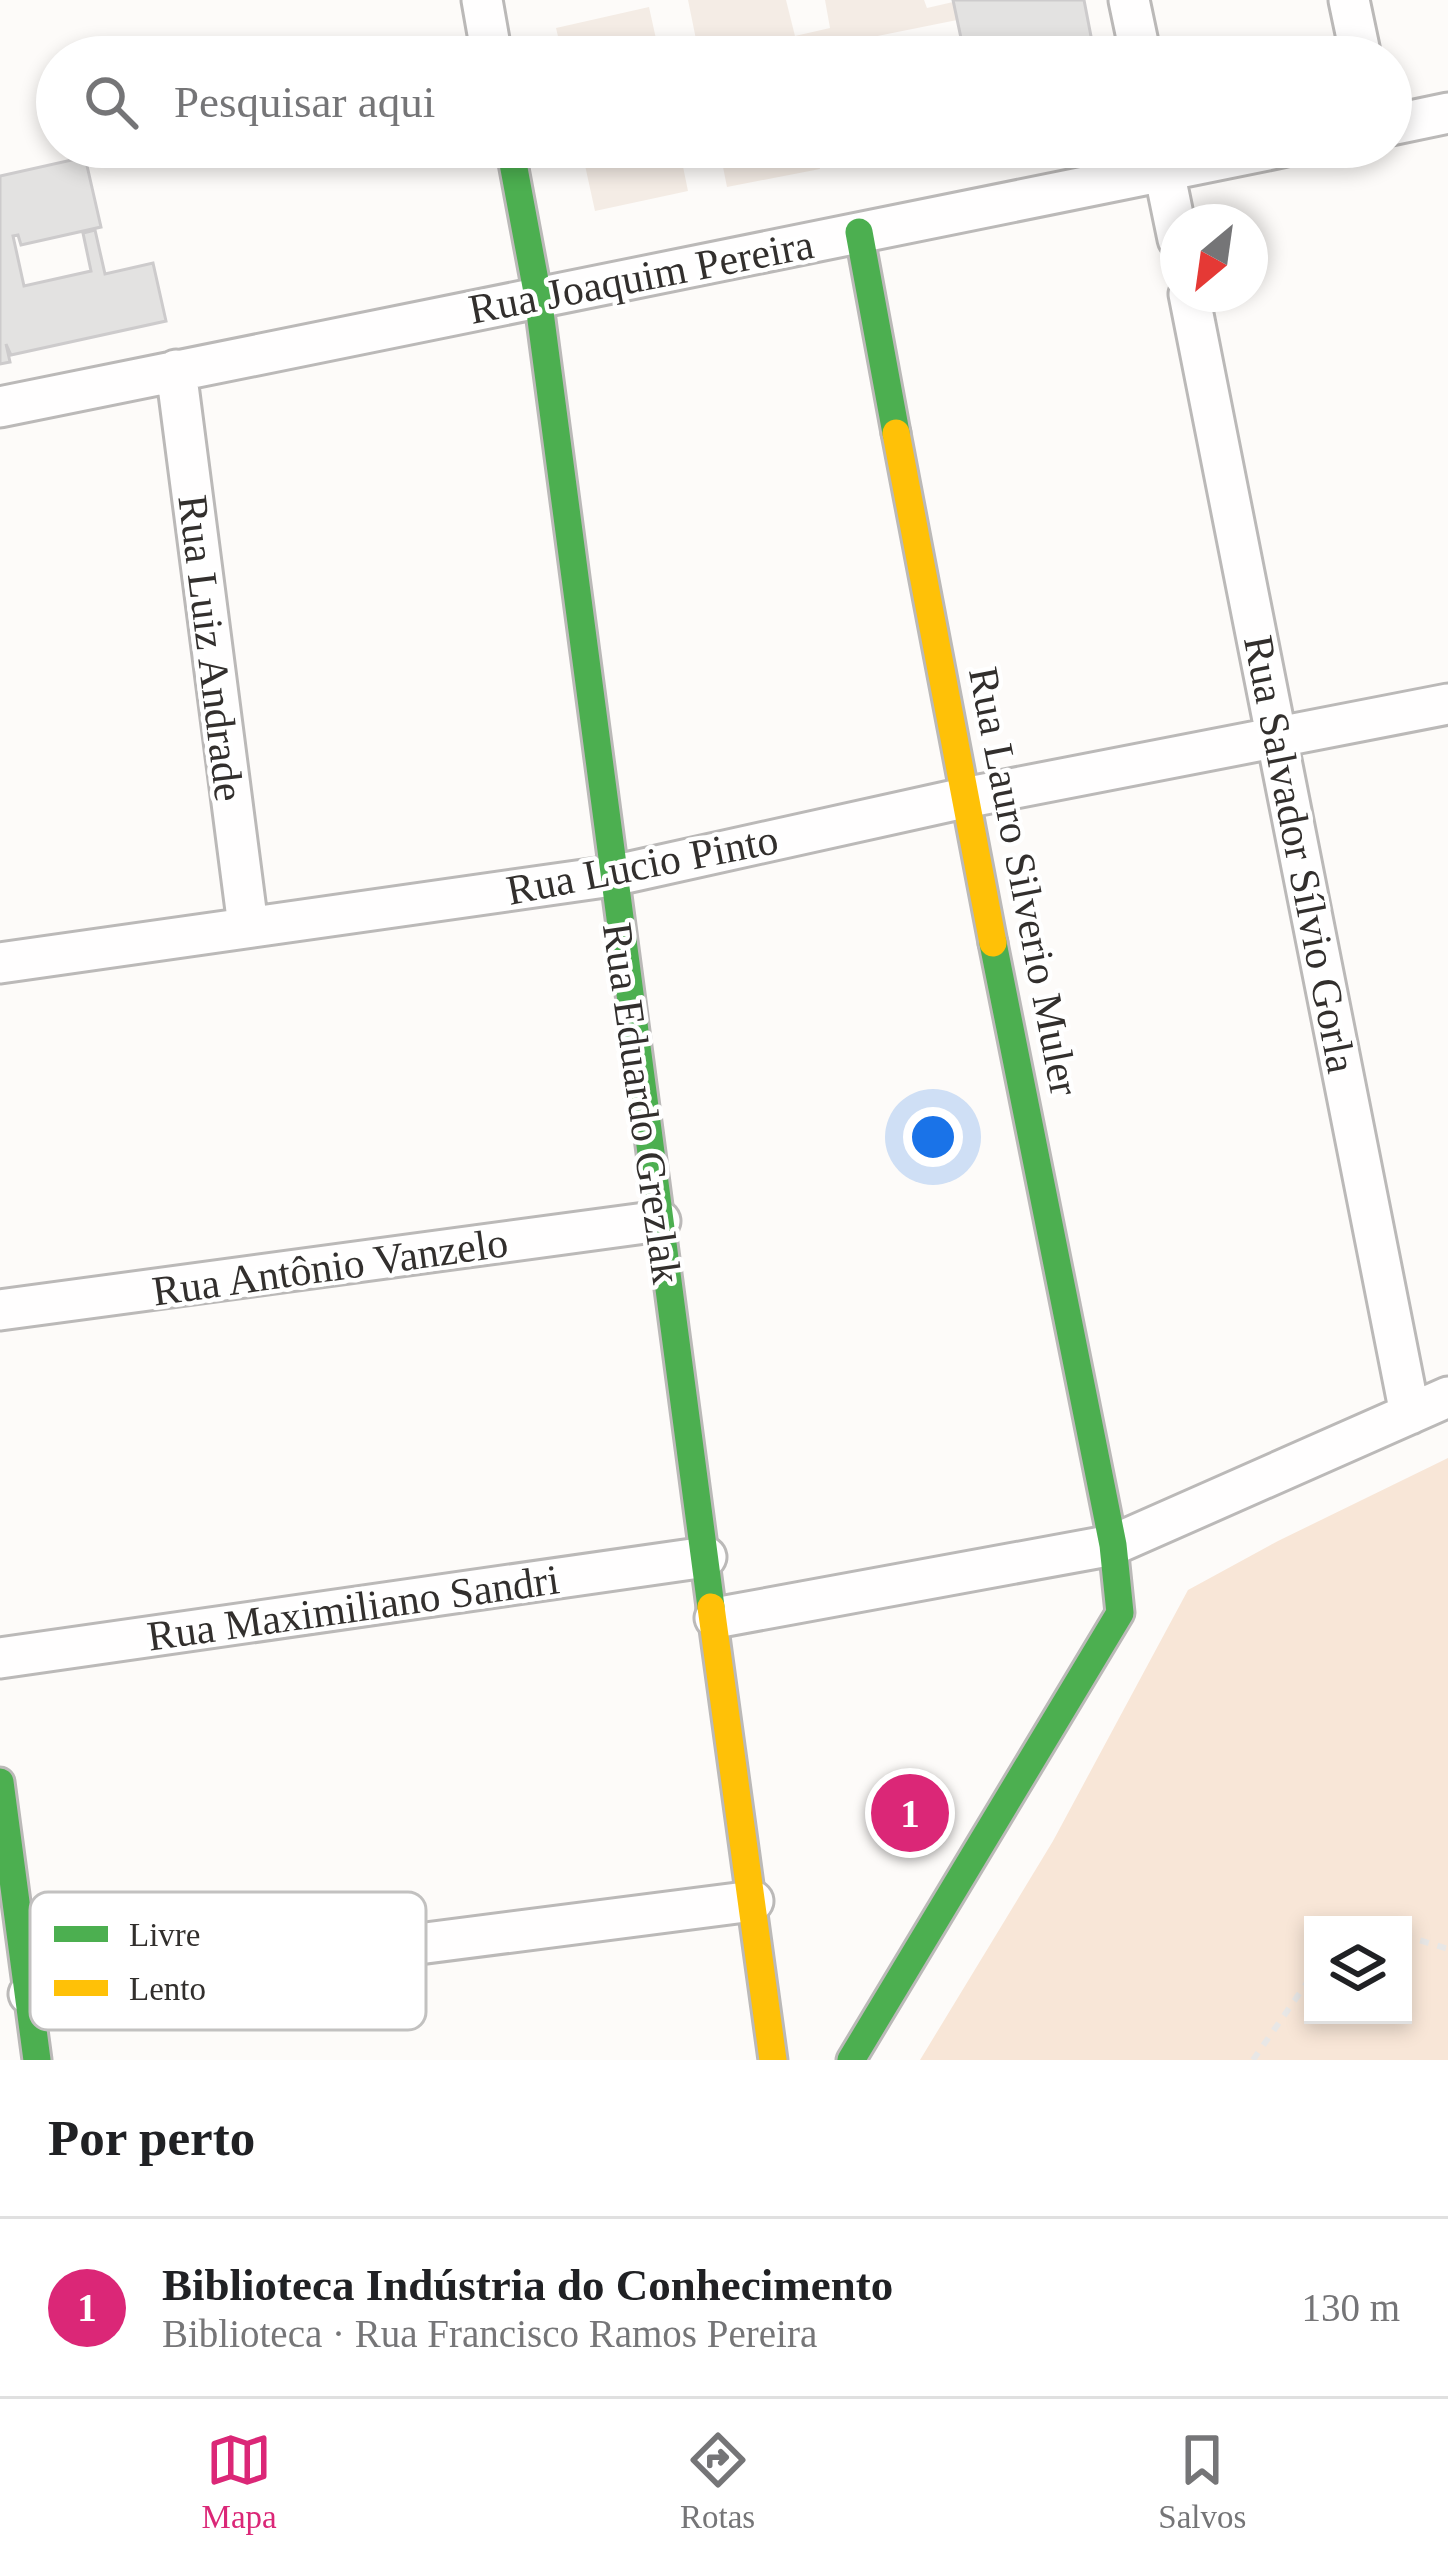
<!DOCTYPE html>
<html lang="pt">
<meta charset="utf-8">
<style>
body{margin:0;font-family:"Times New Roman",serif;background:#f6f6f6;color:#202124}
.controls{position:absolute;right:36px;bottom:36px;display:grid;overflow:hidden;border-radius:0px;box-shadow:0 6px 18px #0003}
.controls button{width:108px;height:108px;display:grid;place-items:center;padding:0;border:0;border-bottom:3px solid #e0e0e0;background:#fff;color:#202124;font:60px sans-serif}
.compass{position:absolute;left:1160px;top:204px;width:108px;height:108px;border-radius:50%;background:#fff;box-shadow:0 6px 18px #0003;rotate:209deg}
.you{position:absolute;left:933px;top:1137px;width:42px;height:42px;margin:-30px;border:9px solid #fff;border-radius:50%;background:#1a73e8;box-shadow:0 0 0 18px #1a73e833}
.badge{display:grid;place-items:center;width:78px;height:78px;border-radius:50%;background:#db2777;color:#fff;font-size:39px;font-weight:700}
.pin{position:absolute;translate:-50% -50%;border:6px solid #fff;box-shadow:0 3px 12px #0006}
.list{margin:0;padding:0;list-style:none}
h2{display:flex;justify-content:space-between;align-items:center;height:156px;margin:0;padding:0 48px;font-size:51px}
h2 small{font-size:39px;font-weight:400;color:#757577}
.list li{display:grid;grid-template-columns:78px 1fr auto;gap:36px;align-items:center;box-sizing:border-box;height:180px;padding:0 48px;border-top:3px solid #e0e0e0}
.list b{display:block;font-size:45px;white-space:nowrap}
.list p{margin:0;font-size:39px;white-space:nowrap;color:#757577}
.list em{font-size:39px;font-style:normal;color:#757577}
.icon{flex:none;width:66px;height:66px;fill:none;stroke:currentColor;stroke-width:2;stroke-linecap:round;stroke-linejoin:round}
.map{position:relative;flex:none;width:1448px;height:2060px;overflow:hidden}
.search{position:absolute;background:#fff;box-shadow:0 6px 18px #0003;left:36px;right:36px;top:36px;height:132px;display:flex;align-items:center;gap:30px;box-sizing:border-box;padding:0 42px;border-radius:66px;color:#757577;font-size:45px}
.sheet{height:336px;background:#fff}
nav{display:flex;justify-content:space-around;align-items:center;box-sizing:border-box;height:168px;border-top:3px solid #e0e0e0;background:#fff;font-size:33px;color:#757577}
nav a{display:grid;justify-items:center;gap:6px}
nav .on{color:#db2777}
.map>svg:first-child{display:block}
.built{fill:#f4ece5}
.green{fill:#f8e6d7;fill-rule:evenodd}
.building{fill:#e3e2e1;stroke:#cdcbcc;stroke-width:3}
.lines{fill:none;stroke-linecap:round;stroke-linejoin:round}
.street-casing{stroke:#bbb9b8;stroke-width:45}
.fast-casing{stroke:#bbb9b8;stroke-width:33}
.slow-casing{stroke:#bbb9b8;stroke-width:33}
.path{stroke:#e8e7e6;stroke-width:6;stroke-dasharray:9 9;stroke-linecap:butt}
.street{stroke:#fffefe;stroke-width:39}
.fast{stroke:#4caf50;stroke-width:27}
.slow{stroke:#ffc107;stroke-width:27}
.labels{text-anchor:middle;stroke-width:9;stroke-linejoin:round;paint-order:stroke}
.street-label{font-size:42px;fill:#322f2d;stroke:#fff}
.key{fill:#fff;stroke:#c2c1c0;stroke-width:3}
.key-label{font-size:33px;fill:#322f2d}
</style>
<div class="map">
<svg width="1448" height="2060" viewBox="0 0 1448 2060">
<rect width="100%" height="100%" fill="#fdfbf9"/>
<path class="built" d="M 688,0 L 786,0 L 795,36 L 830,28 L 825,0 L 924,0 L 927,8 L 953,2 L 957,20 L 798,52 L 798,57 L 686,57 L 699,54 Z
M 649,7 L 660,57 L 563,57 L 556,28 Z
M 581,147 L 679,147 L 688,191 L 595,211 Z
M 719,147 L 816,147 L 820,169 L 727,187 Z"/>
<path class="green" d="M 1448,1458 L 1448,2060 L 920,2060 L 1053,1841 L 1188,1590 L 1278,1541 ZM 1313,1925 L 1403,1925 L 1403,2015 L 1313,2015 Z"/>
<path class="building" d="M 953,0 L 1084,0 L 1095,57 L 965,57 Z
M 85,157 L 101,227 L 21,245 L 18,235 L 13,236 L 24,286 L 91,271 L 83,233 L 95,230 L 105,274 L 153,263 L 166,321 L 11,355 L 6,344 L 10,362 L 0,364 L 0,176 Z
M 901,1774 L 949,1804 L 920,1851 L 871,1822 Z"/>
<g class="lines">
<g class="street-casing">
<path id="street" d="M 482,0 L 492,57
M 1129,0 L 1141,57
M 1349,0 L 1361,57
M 1391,125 L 1448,113
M 1159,147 L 1178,239
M 1189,294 L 1410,1414
M 176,370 L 248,926
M 0,407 L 1282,147
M 0,963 L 612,876 L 964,798 L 1448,704
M 0,1310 L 660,1221
M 715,1618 L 1113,1545 L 1448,1397
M 0,1658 L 706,1557
M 29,1994 L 753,1901"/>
</g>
<g class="fast-casing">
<path id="fast" d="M 510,147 L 538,297 L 711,1607
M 859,232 L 896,433
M 0,1782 L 37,2060
M 851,2060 L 1120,1613 L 1113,1545 L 993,943"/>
</g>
<g class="slow-casing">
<path id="slow" d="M 896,433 L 993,943
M 711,1607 L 773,2060"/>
</g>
<path class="path" d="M 1403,1935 L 1448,1949
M 1253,2060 L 1313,1974"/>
<use href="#street" class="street"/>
<use href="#fast" class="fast"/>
<use href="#slow" class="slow"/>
</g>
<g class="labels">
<g class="street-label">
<text transform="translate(641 276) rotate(-11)" y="15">Rua Joaquim Pereira</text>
<text transform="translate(212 648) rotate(83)" y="15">Rua Luiz Andrade</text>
<text transform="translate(1301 854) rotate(79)" y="15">Rua Salvador Sílvio Gorla</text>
<text transform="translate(642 864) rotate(-11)" y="15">Rua Lucio Pinto</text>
<text transform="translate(1025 881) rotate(79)" y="15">Rua Lauro Silverio Muler</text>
<text transform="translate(643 1103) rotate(82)" y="15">Rua Eduardo Grezlak</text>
<text transform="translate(330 1266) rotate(-8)" y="15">Rua Antônio Vanzelo</text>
<text transform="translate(353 1607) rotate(-8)" y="15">Rua Maximiliano Sandri</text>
</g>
</g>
<rect x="30" y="1892" width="396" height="138" rx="18" class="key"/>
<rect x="54" y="1926" width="54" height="16" fill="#4caf50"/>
<rect x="54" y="1980" width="54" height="16" fill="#ffc107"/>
<g class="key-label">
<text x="129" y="1946">Livre</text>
<text x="129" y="2000">Lento</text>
</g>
</svg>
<div class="controls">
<button><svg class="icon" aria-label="layers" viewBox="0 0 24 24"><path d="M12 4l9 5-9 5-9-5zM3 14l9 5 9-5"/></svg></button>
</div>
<svg class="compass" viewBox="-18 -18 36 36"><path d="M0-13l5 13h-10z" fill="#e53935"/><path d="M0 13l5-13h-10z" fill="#757577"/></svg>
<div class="you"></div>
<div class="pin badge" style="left:910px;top:1813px">1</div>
<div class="search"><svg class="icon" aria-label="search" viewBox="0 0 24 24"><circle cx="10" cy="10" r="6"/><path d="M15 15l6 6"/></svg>Pesquisar aqui</div>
</div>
<section class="sheet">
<h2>Por perto<small></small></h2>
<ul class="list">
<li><span class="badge">1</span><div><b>Biblioteca Indústria do Conhecimento</b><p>Biblioteca · Rua Francisco Ramos Pereira</p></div><em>130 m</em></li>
</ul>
</section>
<nav>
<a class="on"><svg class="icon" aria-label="map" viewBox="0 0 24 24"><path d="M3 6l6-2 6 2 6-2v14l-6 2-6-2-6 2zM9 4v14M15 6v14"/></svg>Mapa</a>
<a><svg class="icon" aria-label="directions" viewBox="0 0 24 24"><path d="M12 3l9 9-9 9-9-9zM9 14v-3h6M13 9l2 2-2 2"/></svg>Rotas</a>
<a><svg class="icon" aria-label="saved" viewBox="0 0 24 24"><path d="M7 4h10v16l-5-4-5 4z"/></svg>Salvos</a>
</nav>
